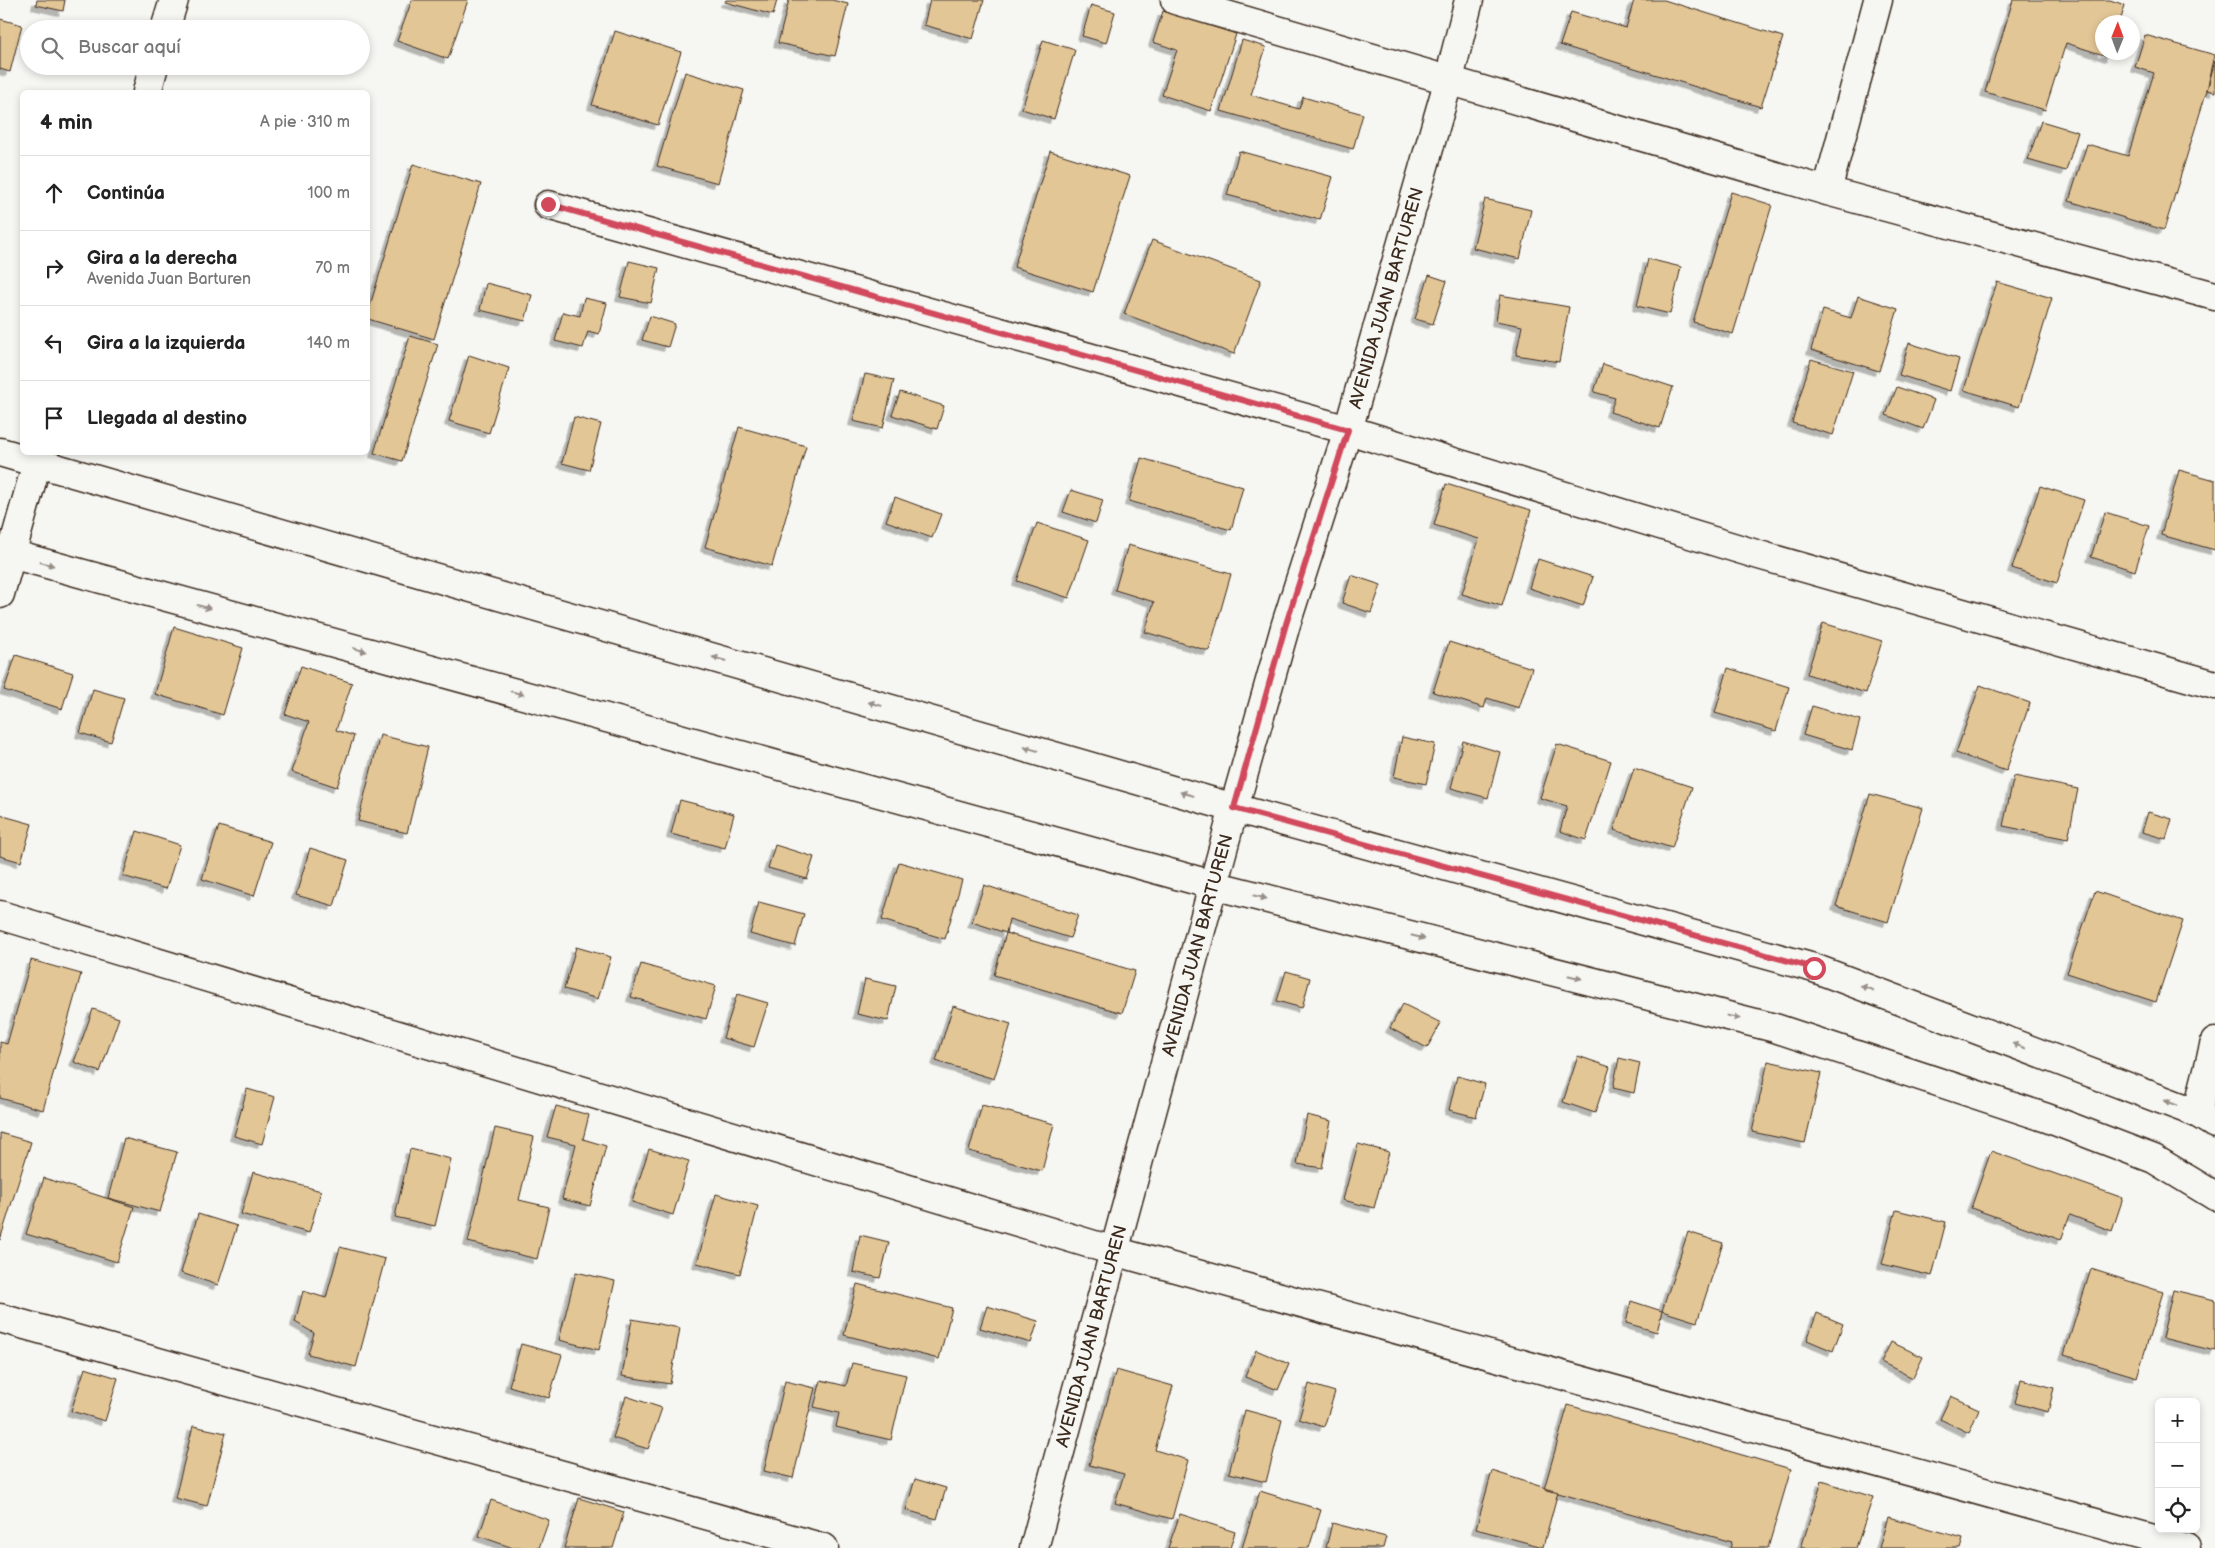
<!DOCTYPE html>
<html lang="es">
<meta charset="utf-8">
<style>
body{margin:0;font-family:"Balsamiq Sans",sans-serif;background:#f6f6f6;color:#222}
.controls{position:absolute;right:15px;bottom:15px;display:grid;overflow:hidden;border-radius:8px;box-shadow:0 2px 8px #0003}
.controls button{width:45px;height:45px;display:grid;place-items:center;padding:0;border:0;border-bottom:1px solid #e0e0e0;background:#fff;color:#222;font:25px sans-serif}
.compass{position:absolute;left:2095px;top:15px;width:45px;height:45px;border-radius:50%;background:#fff;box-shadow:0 2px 8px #0003;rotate:1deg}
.stop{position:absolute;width:15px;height:15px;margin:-11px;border:4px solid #d1495b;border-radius:50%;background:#fff}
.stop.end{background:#d1495b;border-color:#fff;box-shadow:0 1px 5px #0008}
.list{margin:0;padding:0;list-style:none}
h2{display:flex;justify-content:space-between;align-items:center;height:65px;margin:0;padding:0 20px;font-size:21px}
h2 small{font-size:16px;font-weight:400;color:#767676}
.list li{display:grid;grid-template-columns:32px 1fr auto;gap:15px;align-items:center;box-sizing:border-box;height:75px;padding:0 20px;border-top:1px solid #e0e0e0}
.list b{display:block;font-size:19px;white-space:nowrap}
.list p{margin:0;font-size:16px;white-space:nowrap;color:#767676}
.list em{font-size:16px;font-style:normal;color:#767676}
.icon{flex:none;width:28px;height:28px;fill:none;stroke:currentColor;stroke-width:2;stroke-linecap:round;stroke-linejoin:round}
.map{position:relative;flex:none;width:2215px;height:1548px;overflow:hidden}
.search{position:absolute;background:#fff;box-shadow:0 2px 8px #0003;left:20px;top:20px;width:350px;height:55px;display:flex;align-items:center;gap:12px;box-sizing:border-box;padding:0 18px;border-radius:28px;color:#767676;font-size:19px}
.panel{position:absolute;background:#fff;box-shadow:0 2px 8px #0003;left:20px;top:90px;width:350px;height:365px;border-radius:8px}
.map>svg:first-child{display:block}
.building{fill:#e2c696;stroke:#3b2a1e;filter:url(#shadow)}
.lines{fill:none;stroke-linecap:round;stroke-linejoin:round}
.street-casing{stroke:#3b2a1e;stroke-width:31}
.secondary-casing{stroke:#3b2a1e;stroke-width:31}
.street{stroke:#f6f6f2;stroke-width:28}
.secondary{stroke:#f6f6f2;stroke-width:28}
.oneway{fill:#989088}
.route{stroke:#d1495b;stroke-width:6}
.labels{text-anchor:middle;stroke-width:5;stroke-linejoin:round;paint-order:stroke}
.street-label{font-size:18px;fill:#3b2a1e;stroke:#f6f6f2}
</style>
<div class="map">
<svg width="2215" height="1548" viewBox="0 0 2215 1548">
<defs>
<filter id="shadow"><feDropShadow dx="-4.5" dy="4.5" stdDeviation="0" flood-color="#0004"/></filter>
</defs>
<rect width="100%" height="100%" fill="#f6f6f2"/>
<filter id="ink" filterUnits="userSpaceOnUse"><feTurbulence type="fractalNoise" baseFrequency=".02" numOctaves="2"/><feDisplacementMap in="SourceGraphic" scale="10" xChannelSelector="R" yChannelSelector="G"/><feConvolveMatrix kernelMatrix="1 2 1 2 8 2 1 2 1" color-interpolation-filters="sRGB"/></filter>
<g filter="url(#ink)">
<path class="building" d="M 37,0 L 65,0 L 63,11 L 36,5 Z
M 412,0 L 468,0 L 448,59 L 397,41 Z
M 726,0 L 777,0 L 773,15 L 725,2 Z
M 789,0 L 832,0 L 848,4 L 835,56 L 778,43 Z
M 930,0 L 984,0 L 973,39 L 924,25 Z
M 1634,0 L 1664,0 L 1783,37 L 1761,107 L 1560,45 L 1571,12 L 1626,28 Z
M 2013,0 L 2110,0 L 2125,5 L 2120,22 L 2102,22 L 2102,52 L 2111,52 L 2110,57 L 2066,43 L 2045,110 L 1985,92 Z
M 1091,5 L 1115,12 L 1106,43 L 1082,36 Z
M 1163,11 L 1236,34 L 1211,111 L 1162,95 L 1177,50 L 1153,42 Z
M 0,19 L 22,25 L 10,72 L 0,69 Z
M 615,31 L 681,52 L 658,125 L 592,105 Z
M 2145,35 L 2215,55 L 2207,90 L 2164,230 L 2069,201 L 2087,144 L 2128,156 L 2154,73 L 2135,67 Z
M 1043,40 L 1075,50 L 1054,119 L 1022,109 Z
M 1242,40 L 1266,47 L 1251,95 L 1299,109 L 1303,97 L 1363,114 L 1353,149 L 1221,111 Z
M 2215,61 L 2215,92 L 2207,90 Z
M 685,72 L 744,90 L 718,183 L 657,166 Z
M 2041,121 L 2078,132 L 2066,171 L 2028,160 Z
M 1050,151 L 1130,176 L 1093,292 L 1014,267 Z
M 1239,151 L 1333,177 L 1320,220 L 1227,195 Z
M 413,164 L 481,184 L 434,339 L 368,319 L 368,312 Z
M 1731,192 L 1772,205 L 1733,334 L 1693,322 Z
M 1485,199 L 1531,210 L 1520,259 L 1473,248 Z
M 1152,240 L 1261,280 L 1234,354 L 1124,314 Z
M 1648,259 L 1681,267 L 1670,314 L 1637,306 Z
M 629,261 L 659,268 L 651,303 L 620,297 Z
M 1429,275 L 1447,281 L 1433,324 L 1415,319 Z
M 1997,282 L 2052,298 L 2019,407 L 1964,390 Z
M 486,283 L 532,295 L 525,321 L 480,310 Z
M 1500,295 L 1569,307 L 1559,362 L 1516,355 L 1522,326 L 1496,321 Z
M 1858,296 L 1898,309 L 1879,371 L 1811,350 L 1823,310 L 1851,318 Z
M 584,298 L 607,303 L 599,334 L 588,331 L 583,348 L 555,341 L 563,312 L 580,316 Z
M 650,316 L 675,324 L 668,347 L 642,340 Z
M 410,336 L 438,344 L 402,461 L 374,453 Z
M 1909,343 L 1959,359 L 1950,391 L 1899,375 Z
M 469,355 L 509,368 L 489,433 L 449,421 Z
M 1811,359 L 1853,371 L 1833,435 L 1792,423 Z
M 1603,364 L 1673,387 L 1660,428 L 1610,412 L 1615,398 L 1594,392 Z
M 865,374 L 894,380 L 883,428 L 853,421 Z
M 1897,387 L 1934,400 L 1923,429 L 1886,415 Z
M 900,392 L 944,406 L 937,429 L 892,415 Z
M 574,417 L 601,424 L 589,470 L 562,463 Z
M 739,427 L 806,446 L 772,566 L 705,547 Z
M 1141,458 L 1243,487 L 1231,530 L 1129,501 Z
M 2179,470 L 2215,480 L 2215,550 L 2161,535 Z
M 1446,484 L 1531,510 L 1502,606 L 1462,594 L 1479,539 L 1434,525 Z
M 2040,486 L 2084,500 L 2057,583 L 2012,568 Z
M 1071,490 L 1103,500 L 1096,523 L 1063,512 Z
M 895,497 L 941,514 L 932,538 L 886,521 Z
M 2105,512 L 2149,526 L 2135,571 L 2091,557 Z
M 1037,523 L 1089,540 L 1069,598 L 1017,581 Z
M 1128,545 L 1231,574 L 1209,651 L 1145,632 L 1154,602 L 1115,590 Z
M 1538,559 L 1593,577 L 1583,606 L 1529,588 Z
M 1351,575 L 1381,585 L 1371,613 L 1342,603 Z
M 1823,623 L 1882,641 L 1866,693 L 1807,674 Z
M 174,627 L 243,648 L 223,715 L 155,694 Z
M 1449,642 L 1532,668 L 1519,708 L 1487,698 L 1484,708 L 1433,692 Z
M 16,655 L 73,673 L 62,709 L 4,690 Z
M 301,666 L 352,683 L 336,730 L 354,736 L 337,787 L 292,772 L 309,722 L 285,714 Z
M 1728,668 L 1789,687 L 1776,731 L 1715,713 Z
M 1980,685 L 2030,703 L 2006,771 L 1956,753 Z
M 93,689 L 124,698 L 111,742 L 80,733 Z
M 1812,706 L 1860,720 L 1852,750 L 1803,735 Z
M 380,735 L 428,747 L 407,833 L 358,821 Z
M 1402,737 L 1435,744 L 1426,784 L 1394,777 Z
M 1463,741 L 1500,752 L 1488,798 L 1451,788 Z
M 1557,744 L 1611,761 L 1586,840 L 1560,831 L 1567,806 L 1540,798 Z
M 1634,768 L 1692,787 L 1672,848 L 1614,830 Z
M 2014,776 L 2078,789 L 2068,839 L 2003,826 Z
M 1870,794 L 1923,808 L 1888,922 L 1836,906 Z
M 680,800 L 734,814 L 725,848 L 671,834 Z
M 2148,812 L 2172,819 L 2166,839 L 2142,832 Z
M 0,815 L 32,824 L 21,862 L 0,856 Z
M 219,826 L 271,842 L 254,896 L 202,879 Z
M 137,831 L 180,845 L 166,889 L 123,876 Z
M 775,845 L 814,857 L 807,879 L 768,868 Z
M 310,848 L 348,860 L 334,906 L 296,895 Z
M 899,862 L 962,880 L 945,939 L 882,920 Z
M 984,885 L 1078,915 L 1070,938 L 1009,919 L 1006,933 L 972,922 Z
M 2095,891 L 2183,921 L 2156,1002 L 2067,973 Z
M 759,902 L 804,914 L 795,946 L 750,934 Z
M 1006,933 L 1135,971 L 1122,1013 L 994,975 Z
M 576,947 L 611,957 L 598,999 L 564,989 Z
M 31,960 L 81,974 L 43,1110 L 0,1098 L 0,1042 L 7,1044 Z
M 641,964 L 716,986 L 706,1019 L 631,997 Z
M 1286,971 L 1310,978 L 1302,1008 L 1277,1001 Z
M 865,979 L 896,986 L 888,1021 L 857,1014 Z
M 737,994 L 768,1003 L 754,1047 L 723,1038 Z
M 1403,1004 L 1441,1023 L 1427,1048 L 1390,1028 Z
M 953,1006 L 1011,1024 L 994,1079 L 936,1061 Z
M 93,1009 L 119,1018 L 100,1072 L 74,1062 Z
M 1578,1056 L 1610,1067 L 1595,1113 L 1563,1102 Z
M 1619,1058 L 1640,1063 L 1634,1093 L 1613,1088 Z
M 1768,1061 L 1821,1073 L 1805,1143 L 1752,1132 Z
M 1457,1076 L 1485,1084 L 1476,1117 L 1449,1110 Z
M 247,1089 L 275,1097 L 262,1144 L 234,1136 Z
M 982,1105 L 1054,1124 L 1042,1171 L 969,1151 Z
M 556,1106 L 589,1115 L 583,1139 L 606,1146 L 590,1206 L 562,1199 L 576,1144 L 547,1137 Z
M 1307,1115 L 1331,1121 L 1322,1168 L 1297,1164 Z
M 495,1128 L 534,1137 L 519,1200 L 549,1207 L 537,1259 L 468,1242 Z
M 0,1133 L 31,1142 L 0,1240 Z
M 124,1138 L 177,1152 L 160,1212 L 108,1198 Z
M 1358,1144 L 1389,1152 L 1374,1208 L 1343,1200 Z
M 410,1149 L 451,1159 L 435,1226 L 395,1217 Z
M 649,1149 L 689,1161 L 673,1215 L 632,1202 Z
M 1991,1151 L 2123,1198 L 2112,1231 L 2070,1215 L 2061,1240 L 1971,1208 Z
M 253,1172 L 321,1191 L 309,1233 L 241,1214 Z
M 44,1178 L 134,1207 L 117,1262 L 26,1234 Z
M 716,1194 L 758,1206 L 740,1274 L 697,1263 Z
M 1896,1210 L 1946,1222 L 1932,1276 L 1882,1264 Z
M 198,1214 L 237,1226 L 218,1285 L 181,1273 Z
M 1688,1232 L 1723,1243 L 1697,1322 L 1662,1311 Z
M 860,1235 L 889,1242 L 880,1278 L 853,1272 Z
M 340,1247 L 385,1259 L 356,1367 L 308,1354 L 314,1333 L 295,1322 L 303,1291 L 326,1298 Z
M 2091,1269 L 2163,1292 L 2137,1377 L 2064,1355 Z
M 576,1272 L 615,1281 L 599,1350 L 559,1340 Z
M 857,1284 L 952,1308 L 939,1359 L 844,1335 Z
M 2173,1290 L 2215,1300 L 2215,1351 L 2162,1338 Z
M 1631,1301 L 1662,1311 L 1657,1332 L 1626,1323 Z
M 987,1306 L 1038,1321 L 1031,1343 L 980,1328 Z
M 1817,1313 L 1843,1324 L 1833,1351 L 1807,1340 Z
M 632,1319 L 680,1328 L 670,1384 L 622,1376 Z
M 1891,1342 L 1923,1357 L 1913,1378 L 1881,1362 Z
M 521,1344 L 562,1355 L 549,1398 L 509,1386 Z
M 1256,1350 L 1289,1364 L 1278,1390 L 1245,1377 Z
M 852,1363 L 906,1375 L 891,1440 L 836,1427 L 839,1413 L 814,1407 L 821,1380 L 846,1386 Z
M 85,1368 L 118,1378 L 105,1421 L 71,1411 Z
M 1116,1370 L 1173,1386 L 1155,1450 L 1188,1460 L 1172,1519 L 1115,1503 L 1124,1474 L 1089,1465 Z
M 2021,1379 L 2054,1388 L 2048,1412 L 2015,1403 Z
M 785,1381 L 815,1388 L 793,1478 L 764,1471 Z
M 1309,1384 L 1335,1392 L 1324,1427 L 1299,1419 Z
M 626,1396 L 662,1408 L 648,1449 L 613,1438 Z
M 1951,1396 L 1979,1409 L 1969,1433 L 1940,1419 Z
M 1568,1405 L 1791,1469 L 1768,1548 L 1730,1548 L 1732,1542 L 1544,1489 Z
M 1245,1410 L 1282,1420 L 1266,1482 L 1229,1473 Z
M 193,1426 L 226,1433 L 207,1506 L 175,1498 Z
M 1492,1471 L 1558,1492 L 1543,1547 L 1476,1529 Z
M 915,1479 L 946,1488 L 937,1519 L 906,1510 Z
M 1822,1481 L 1873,1497 L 1856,1548 L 1801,1548 Z
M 1260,1491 L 1321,1510 L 1309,1548 L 1242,1548 Z
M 579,1498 L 624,1512 L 613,1548 L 564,1548 Z
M 491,1500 L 549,1520 L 539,1548 L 513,1548 L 479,1536 Z
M 1180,1514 L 1235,1532 L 1230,1548 L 1168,1548 Z
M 1888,1517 L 1963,1538 L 1960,1548 L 1879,1548 Z
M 1332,1523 L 1386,1537 L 1383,1548 L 1326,1548 Z"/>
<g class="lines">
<g class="street-casing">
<path id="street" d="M 1175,0 L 1827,191 L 2215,296
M 165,29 L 174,0
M 147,92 L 154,66
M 1827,191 L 1878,0
M 548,205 L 1348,430 L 1759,555 L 2215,685
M 0,452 L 1234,808
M 0,551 L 1213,885
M 0,594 L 40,452
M 0,915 L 1114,1251 L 2186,1548
M 2197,1113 L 2215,1042
M 0,1318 L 824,1548"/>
</g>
<g class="secondary-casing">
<path id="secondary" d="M 1234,808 L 1814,968 L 2197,1113 L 2215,1124
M 1213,885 L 1775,1028 L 2047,1118 L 2154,1159 L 2215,1196
M 1034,1548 L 1234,808 L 1286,624 L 1348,430 L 1449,79 L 1469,0"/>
</g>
<use href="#street" class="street"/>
<use href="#secondary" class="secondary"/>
</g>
<defs><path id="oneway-solid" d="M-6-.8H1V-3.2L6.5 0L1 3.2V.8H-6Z" transform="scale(1.25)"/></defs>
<g class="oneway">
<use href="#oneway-solid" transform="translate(47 564) rotate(15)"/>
<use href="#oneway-solid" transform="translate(204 607) rotate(15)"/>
<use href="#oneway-solid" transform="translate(360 650) rotate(15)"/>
<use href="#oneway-solid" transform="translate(719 659) rotate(-164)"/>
<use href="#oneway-solid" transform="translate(517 693) rotate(15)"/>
<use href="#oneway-solid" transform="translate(875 704) rotate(-164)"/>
<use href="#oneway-solid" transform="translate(1031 749) rotate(-164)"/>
<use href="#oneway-solid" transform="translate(1187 794) rotate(-164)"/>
<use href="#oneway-solid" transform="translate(1260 897) rotate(14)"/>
<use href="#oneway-solid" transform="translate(1418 937) rotate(14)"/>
<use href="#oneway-solid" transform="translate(1575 977) rotate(14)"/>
<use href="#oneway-solid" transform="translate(1867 988) rotate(-159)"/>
<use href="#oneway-solid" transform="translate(1733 1017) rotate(14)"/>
<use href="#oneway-solid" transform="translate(2019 1046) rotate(-159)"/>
<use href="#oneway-solid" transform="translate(2171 1103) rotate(-159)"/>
</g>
</g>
<g class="lines" filter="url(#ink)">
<path class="route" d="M 548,204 L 1348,430 L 1286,624 L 1234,808 L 1814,968"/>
</g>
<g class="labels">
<g class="street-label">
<text transform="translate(1386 298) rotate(-74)" y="6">AVENIDA JUAN BARTUREN</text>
<text transform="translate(1197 945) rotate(-75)" y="6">AVENIDA JUAN BARTUREN</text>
<text transform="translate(1091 1336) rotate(-75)" y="6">AVENIDA JUAN BARTUREN</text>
</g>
</g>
</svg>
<div class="controls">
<button>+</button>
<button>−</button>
<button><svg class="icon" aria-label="locate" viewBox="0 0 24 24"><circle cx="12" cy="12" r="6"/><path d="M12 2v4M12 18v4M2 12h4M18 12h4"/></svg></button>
</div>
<svg class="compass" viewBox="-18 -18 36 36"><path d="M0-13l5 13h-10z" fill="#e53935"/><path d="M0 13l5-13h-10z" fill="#767676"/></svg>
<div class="stop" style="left:1814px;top:968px"></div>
<div class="stop end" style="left:548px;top:204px"></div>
<div class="search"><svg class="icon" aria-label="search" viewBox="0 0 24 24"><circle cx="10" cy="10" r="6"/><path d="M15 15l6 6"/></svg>Buscar aquí</div>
<section class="panel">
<h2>4 min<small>A pie · 310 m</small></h2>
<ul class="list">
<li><svg class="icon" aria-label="ahead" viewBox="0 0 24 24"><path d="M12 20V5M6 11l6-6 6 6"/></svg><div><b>Continúa</b></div><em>100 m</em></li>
<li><svg class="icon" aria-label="right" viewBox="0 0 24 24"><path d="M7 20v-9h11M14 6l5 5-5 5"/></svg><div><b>Gira a la derecha</b><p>Avenida Juan Barturen</p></div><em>70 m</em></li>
<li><svg class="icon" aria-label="left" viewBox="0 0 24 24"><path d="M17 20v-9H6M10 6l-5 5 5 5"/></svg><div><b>Gira a la izquierda</b></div><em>140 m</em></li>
<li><svg class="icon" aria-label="arrive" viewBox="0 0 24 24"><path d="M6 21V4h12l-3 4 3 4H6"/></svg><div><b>Llegada al destino</b></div></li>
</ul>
</section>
</div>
